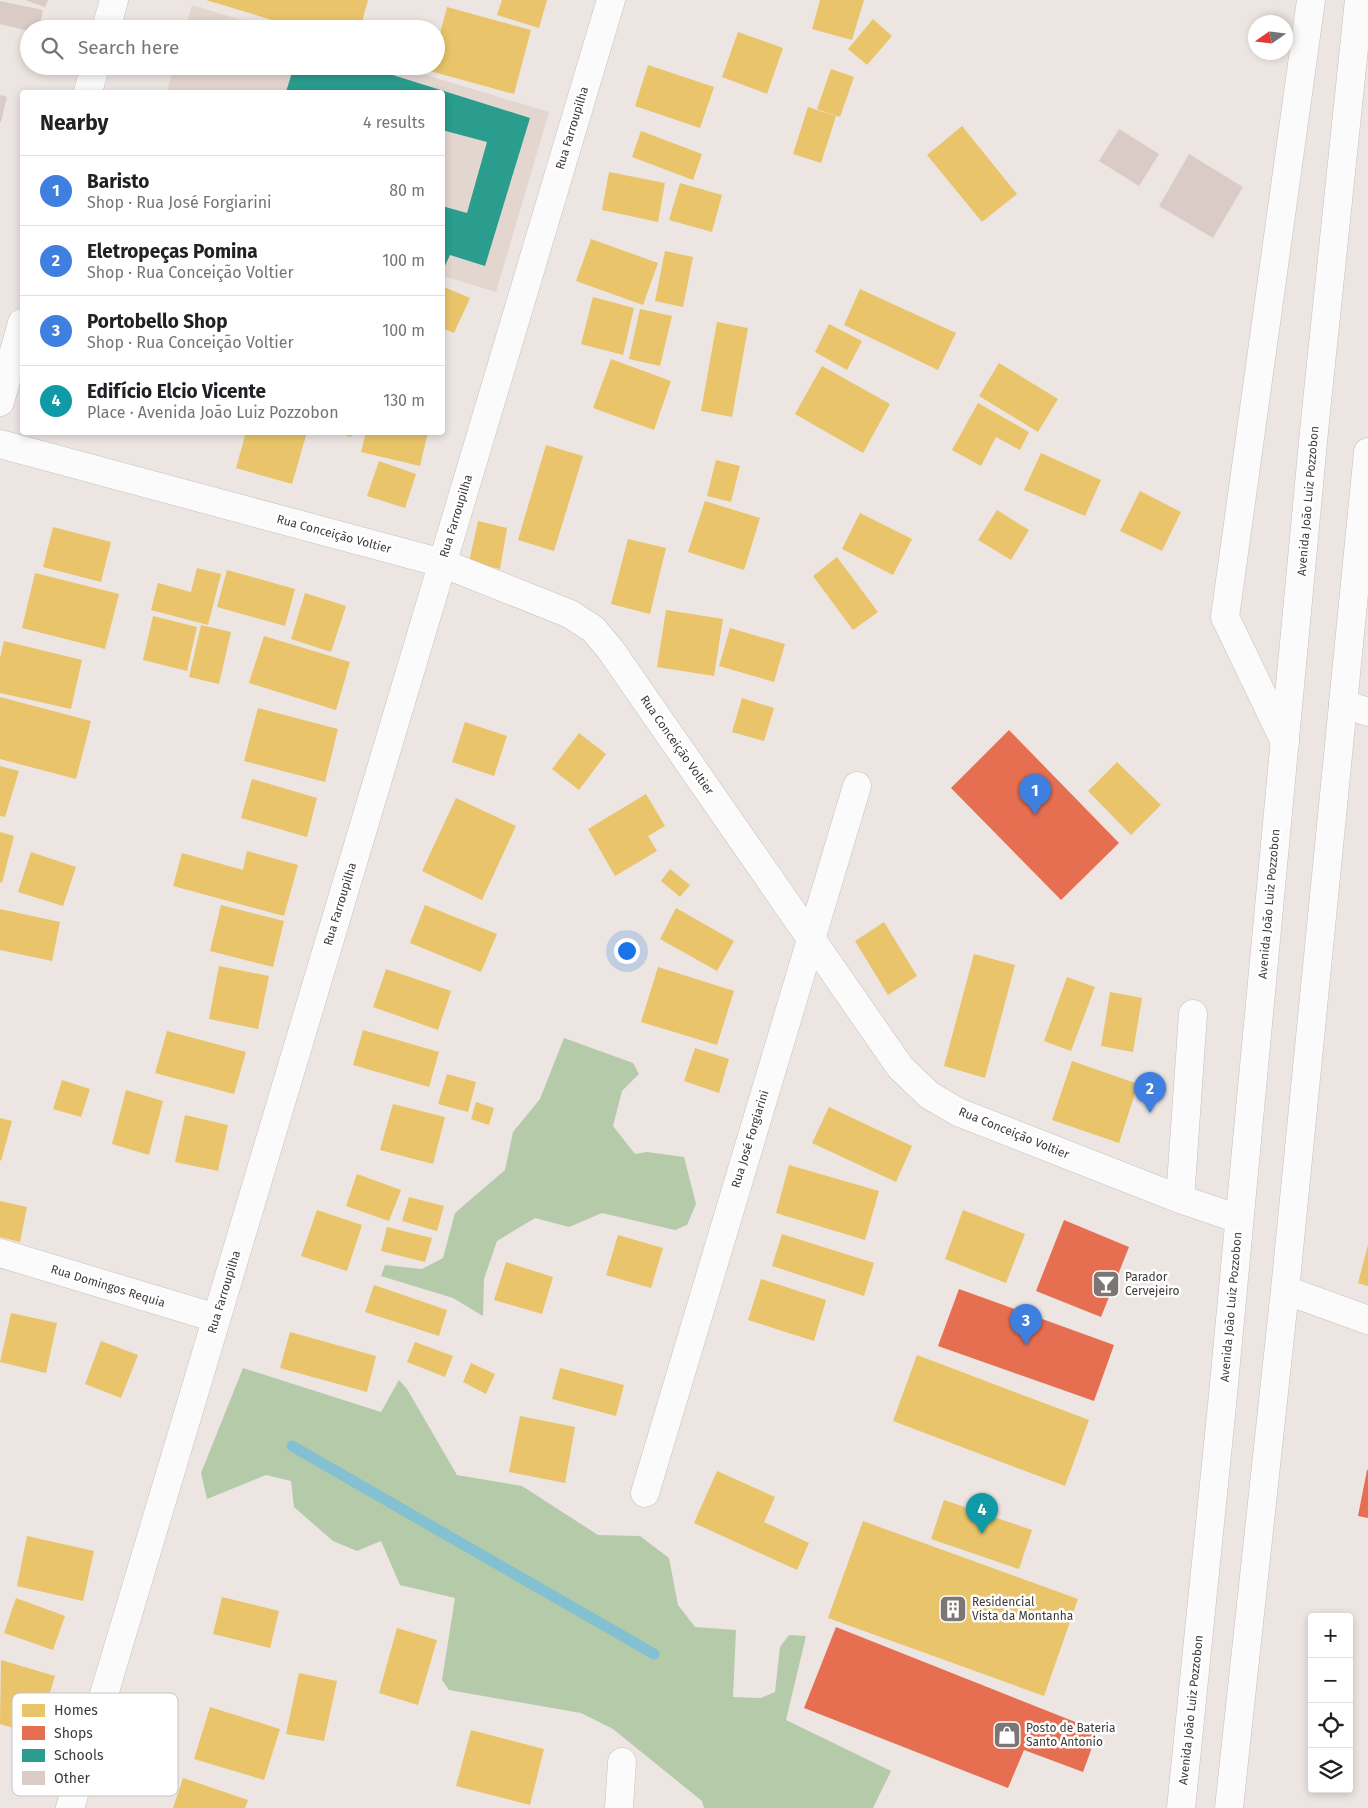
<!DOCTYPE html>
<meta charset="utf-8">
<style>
body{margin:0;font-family:"Fira Sans",sans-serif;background:#f2f2f2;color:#202124}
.controls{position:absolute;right:15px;bottom:15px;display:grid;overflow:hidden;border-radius:5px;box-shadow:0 2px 8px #0003}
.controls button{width:45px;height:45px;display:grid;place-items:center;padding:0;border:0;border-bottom:1px solid #e0e0e0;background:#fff;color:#202124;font:25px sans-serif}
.compass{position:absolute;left:1248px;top:15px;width:45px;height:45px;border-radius:50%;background:#fff;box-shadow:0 2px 8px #0003;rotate:256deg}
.you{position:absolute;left:626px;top:950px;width:18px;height:18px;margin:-12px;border:4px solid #fff;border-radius:50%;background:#1a73e8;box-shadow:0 0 0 8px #1a73e833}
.badge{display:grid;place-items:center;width:32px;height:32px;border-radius:50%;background:#7c7674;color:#fff;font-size:16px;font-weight:700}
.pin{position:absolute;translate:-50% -41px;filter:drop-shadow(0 1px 2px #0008)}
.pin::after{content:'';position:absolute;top:26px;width:18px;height:15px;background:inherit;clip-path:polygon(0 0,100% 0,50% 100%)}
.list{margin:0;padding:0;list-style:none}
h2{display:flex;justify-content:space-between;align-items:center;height:65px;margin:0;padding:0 20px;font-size:21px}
h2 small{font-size:16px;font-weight:400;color:#757577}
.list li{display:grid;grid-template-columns:32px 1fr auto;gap:15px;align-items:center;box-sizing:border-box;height:70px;padding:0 20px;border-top:1px solid #e0e0e0}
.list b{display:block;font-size:19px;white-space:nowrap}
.list p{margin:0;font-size:16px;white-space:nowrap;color:#757577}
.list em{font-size:16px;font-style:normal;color:#757577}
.icon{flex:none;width:28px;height:28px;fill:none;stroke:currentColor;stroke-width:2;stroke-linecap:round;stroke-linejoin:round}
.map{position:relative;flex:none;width:1368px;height:1808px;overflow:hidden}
.search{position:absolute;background:#fff;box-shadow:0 2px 8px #0003;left:20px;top:20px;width:425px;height:55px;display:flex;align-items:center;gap:12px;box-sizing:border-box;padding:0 18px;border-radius:28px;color:#757577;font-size:19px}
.panel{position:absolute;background:#fff;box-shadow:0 2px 8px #0003;left:20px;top:90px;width:425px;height:345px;border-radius:5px}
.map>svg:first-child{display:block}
.built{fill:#e3d6cf}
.forest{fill:#b4caa9}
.homes{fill:#e9c46a}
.shops{fill:#e76f51}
.schools{fill:#2a9d8f}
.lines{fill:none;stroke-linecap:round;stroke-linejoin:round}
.stream{stroke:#83c0d2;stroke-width:11}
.building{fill:#dacbc7}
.minor-casing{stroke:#c6c1bf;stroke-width:29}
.tertiary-casing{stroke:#c6c1bf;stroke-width:29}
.primary-casing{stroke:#c6c1bf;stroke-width:29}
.minor{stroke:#fcfbfb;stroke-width:28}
.tertiary{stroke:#fcfbfb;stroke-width:28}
.primary{stroke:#fcfbfb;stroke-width:28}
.labels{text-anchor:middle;stroke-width:5;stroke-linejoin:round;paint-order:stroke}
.street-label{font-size:12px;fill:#403b39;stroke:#fff}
.poi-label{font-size:12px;fill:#403b39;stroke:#fff;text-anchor:start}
.key{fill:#fff;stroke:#c6c4c4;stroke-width:1}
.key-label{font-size:14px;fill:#403b39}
</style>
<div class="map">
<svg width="1368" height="1808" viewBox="0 0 1368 1808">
<rect width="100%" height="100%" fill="#ece5e2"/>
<path class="built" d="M 192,5 L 271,29 L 185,29 Z
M 174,66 L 396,66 L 549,112 L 496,292 L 443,276 L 442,92 L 167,92 Z"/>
<path class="forest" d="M 564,1038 L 633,1063 L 639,1074 L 622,1091 L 613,1126 L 635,1154 L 647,1152 L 684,1157 L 696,1204 L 687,1225 L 675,1230 L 602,1213 L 569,1227 L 535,1218 L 497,1241 L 484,1279 L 483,1316 L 453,1298 L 381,1276 L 385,1265 L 422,1269 L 443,1258 L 455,1213 L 505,1170 L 513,1132 L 540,1099 Z
M 243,1368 L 381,1412 L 399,1380 L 407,1389 L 457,1475 L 522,1486 L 598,1535 L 640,1536 L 669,1558 L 678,1605 L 695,1627 L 736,1630 L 733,1697 L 761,1698 L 775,1692 L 780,1647 L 789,1635 L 806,1636 L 786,1720 L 891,1771 L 873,1808 L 704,1808 L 702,1801 L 613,1729 L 581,1713 L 449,1690 L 442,1680 L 455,1598 L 400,1585 L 381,1541 L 357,1551 L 333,1541 L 294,1507 L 291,1481 L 266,1475 L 207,1499 L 201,1473 Z"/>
<path class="homes" d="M 206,0 L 368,0 L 360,29 L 302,29 Z
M 502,0 L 547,0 L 539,28 L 497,15 Z
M 820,0 L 864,0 L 852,40 L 812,29 Z
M 447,7 L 531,30 L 514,94 L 430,71 L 432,66 L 436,66 L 436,49 Z
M 873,19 L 892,36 L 867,65 L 848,49 Z
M 738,32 L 783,48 L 767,94 L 722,77 Z
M 648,65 L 714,87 L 700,128 L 635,106 Z
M 831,69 L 854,77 L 840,117 L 817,109 Z
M 808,107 L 836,116 L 821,163 L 793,154 Z
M 962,126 L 1017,194 L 982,222 L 927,155 Z
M 641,131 L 702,154 L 693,180 L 632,157 Z
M 609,172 L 665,183 L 658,222 L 602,210 Z
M 680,183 L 722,195 L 712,232 L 669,220 Z
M 591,239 L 658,263 L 643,305 L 576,281 Z
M 665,251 L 693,257 L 683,307 L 655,301 Z
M 442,286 L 470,298 L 454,333 L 442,328 Z
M 860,289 L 956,333 L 938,370 L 844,325 Z
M 593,297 L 634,308 L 623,355 L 581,344 Z
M 640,309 L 672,316 L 660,366 L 629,359 Z
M 717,322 L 748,328 L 732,417 L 701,411 Z
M 829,324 L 862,341 L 847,370 L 815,352 Z
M 611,359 L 671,381 L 654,430 L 593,408 Z
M 999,363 L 1058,399 L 1038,432 L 979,396 Z
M 822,366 L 890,404 L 863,453 L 795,414 Z
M 978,403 L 1029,432 L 1020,450 L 996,437 L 981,466 L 952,450 Z
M 246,432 L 307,432 L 292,484 L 236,468 Z
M 336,432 L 353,432 L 351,437 Z
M 366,432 L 428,432 L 420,466 L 361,452 Z
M 546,445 L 583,456 L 554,551 L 518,540 Z
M 1041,453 L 1101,480 L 1085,516 L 1024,490 Z
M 716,460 L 740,466 L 731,502 L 707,496 Z
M 379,461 L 416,474 L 405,508 L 367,496 Z
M 1140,491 L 1181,512 L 1162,551 L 1120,531 Z
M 705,501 L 760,518 L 744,570 L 688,552 Z
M 997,510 L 1029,530 L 1011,560 L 978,540 Z
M 860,513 L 912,539 L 893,575 L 842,549 Z
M 478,521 L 507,528 L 500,569 L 469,562 Z
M 53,527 L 111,542 L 101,582 L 43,567 Z
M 628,539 L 666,548 L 650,614 L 611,604 Z
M 837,557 L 878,612 L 853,630 L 813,576 Z
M 197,568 L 221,574 L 208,625 L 151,610 L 158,583 L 191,592 Z
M 227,570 L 295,589 L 285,626 L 217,607 Z
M 35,573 L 119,594 L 105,649 L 22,628 Z
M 305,593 L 346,606 L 331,652 L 291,639 Z
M 666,610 L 723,619 L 714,676 L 657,667 Z
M 153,616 L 197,627 L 187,671 L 143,660 Z
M 201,625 L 231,632 L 219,684 L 189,677 Z
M 730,628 L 785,644 L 774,682 L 719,666 Z
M 264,636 L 350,662 L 336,710 L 249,683 Z
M 4,641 L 82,660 L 71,709 L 0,693 L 0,658 Z
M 0,697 L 91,721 L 76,779 L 0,759 Z
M 742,698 L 774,708 L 764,741 L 732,732 Z
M 258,708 L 338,729 L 325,782 L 244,761 Z
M 465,722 L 507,736 L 494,776 L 452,762 Z
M 579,733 L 606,754 L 579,790 L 552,769 Z
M 1117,762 L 1161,805 L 1131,835 L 1088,791 Z
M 0,766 L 19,771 L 5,817 L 0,816 Z
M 252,779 L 317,798 L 307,837 L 241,818 Z
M 646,794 L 665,826 L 648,836 L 657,851 L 615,876 L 588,829 Z
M 456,798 L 516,826 L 482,900 L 422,871 Z
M 0,832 L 14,836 L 2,883 L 0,882 Z
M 247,851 L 298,865 L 284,916 L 173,886 L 182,853 L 243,870 Z
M 31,852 L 76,867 L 63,906 L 18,892 Z
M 670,869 L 690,885 L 680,897 L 661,881 Z
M 221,905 L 284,921 L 273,967 L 210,951 Z
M 425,905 L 497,934 L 481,972 L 410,943 Z
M 676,908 L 734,941 L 717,971 L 660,939 Z
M 0,909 L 60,922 L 52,961 L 0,950 Z
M 884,922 L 917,976 L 888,995 L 855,941 Z
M 974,954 L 1015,965 L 985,1078 L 944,1066 Z
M 219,966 L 269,976 L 258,1029 L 209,1019 Z
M 658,967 L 734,991 L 717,1045 L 641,1022 Z
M 386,969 L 451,991 L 438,1030 L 373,1007 Z
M 1067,977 L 1095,987 L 1071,1051 L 1044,1041 Z
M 1110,992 L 1142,998 L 1133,1052 L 1101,1046 Z
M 363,1030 L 439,1052 L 429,1087 L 353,1065 Z
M 167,1031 L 246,1052 L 234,1094 L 155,1073 Z
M 695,1048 L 729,1059 L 719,1093 L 684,1081 Z
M 1072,1061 L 1138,1084 L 1119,1143 L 1052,1120 Z
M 447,1074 L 476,1082 L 468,1112 L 438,1104 Z
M 62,1080 L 90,1089 L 81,1117 L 53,1109 Z
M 126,1090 L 163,1101 L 149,1155 L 112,1144 Z
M 476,1102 L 494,1108 L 489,1125 L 471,1119 Z
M 393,1104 L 445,1117 L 433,1164 L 380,1150 Z
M 829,1107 L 912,1146 L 896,1182 L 812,1143 Z
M 185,1115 L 228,1125 L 218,1171 L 175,1162 Z
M 0,1118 L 12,1121 L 1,1161 L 0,1160 Z
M 789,1165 L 879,1191 L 865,1240 L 776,1213 Z
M 357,1174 L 401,1190 L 389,1221 L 346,1206 Z
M 409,1197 L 444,1206 L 437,1231 L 402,1221 Z
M 0,1201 L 27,1207 L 20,1242 L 0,1237 Z
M 317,1210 L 362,1225 L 347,1271 L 301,1256 Z
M 963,1210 L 1025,1234 L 1006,1283 L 945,1259 Z
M 387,1227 L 432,1238 L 425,1262 L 381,1251 Z
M 782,1234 L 874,1263 L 864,1296 L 772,1266 Z
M 618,1235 L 663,1248 L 651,1288 L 606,1275 Z
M 1368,1245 L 1368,1286 L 1358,1283 Z
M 506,1262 L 553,1277 L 542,1314 L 494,1300 Z
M 761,1279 L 826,1300 L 814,1341 L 748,1320 Z
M 374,1285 L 447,1310 L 439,1336 L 365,1312 Z
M 11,1313 L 57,1323 L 46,1373 L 0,1362 Z
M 290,1332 L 376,1356 L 367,1392 L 280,1368 Z
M 101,1341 L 138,1355 L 121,1398 L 85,1384 Z
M 415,1342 L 453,1356 L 445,1377 L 407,1362 Z
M 917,1355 L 1089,1420 L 1065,1486 L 893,1421 Z
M 471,1363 L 495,1374 L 486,1394 L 463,1382 Z
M 560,1368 L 624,1385 L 616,1416 L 552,1399 Z
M 520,1416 L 575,1427 L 565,1483 L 509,1472 Z
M 717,1471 L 775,1497 L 764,1522 L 809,1543 L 797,1570 L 694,1523 Z
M 944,1500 L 1032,1530 L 1019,1569 L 931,1539 Z
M 863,1521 L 1078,1599 L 1044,1696 L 828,1618 Z
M 27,1536 L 94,1551 L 83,1601 L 17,1586 Z
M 222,1597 L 279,1611 L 270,1648 L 213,1634 Z
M 16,1598 L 65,1616 L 53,1650 L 4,1633 Z
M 397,1628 L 437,1640 L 418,1705 L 379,1693 Z
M 1,1660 L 55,1676 L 37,1735 L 0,1724 Z
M 299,1673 L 337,1681 L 324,1741 L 286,1734 Z
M 210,1707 L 280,1729 L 264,1780 L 194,1759 Z
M 471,1730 L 544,1749 L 530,1805 L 456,1786 Z
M 183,1778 L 248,1800 L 245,1808 L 173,1808 Z"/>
<path class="shops" d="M 1009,730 L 1119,843 L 1061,900 L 951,788 Z
M 1064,1220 L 1129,1247 L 1101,1317 L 1036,1291 Z
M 959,1289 L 1114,1345 L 1094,1401 L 938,1346 Z
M 1367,1470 L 1368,1470 L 1368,1518 L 1358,1516 Z
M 836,1627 L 1098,1731 L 1083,1772 L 1024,1750 L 1008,1788 L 804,1708 Z"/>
<path class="schools" d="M 294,66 L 364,66 L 530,118 L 485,266 L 450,255 L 442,272 L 442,206 L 467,213 L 487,142 L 442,130 L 442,92 L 286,92 Z"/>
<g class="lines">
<path class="stream" d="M 292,1446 L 654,1654"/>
</g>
<path class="building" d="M 25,0 L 48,0 L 45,7 Z
M 0,1 L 43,10 L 39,29 L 29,29 L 29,31 L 0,24 Z
M 0,95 L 7,97 L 1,122 L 0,122 Z
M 1119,129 L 1159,154 L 1139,186 L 1099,161 Z
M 1189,154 L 1243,187 L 1213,238 L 1159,206 Z"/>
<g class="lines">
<g class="minor-casing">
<path id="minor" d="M 0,444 L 442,563 L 570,614 L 593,629 L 610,649 L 900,1067 L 929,1095 L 958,1112 L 1180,1199 L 1239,1219
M 1343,704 L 1368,712
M 1285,742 L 1225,617 L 1311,0
M 1180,1199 L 1193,1014
M 0,1253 L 216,1318
M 1285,1290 L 1368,1320
M 645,1493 L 857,786
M 70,1808 L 611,0
M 619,1808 L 622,1762"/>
</g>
<g class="tertiary-casing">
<path id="tertiary" d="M 106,29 L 114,0
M 88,92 L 95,66
M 0,402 L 22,323"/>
</g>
<g class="primary-casing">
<path id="primary" d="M 1181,1808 L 1222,1405 L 1315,421 L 1359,0
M 1229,1808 L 1285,1290 L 1368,452"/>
</g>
<use href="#minor" class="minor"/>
<use href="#tertiary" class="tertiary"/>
<use href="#primary" class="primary"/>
</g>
<defs>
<g id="bar-square" transform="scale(1.4375)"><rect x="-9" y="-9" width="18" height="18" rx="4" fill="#7c7674" stroke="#fff"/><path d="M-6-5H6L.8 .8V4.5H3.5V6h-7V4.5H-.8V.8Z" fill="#fff"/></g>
<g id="building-square" transform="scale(1.4375)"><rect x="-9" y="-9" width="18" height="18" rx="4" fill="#7c7674" stroke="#fff"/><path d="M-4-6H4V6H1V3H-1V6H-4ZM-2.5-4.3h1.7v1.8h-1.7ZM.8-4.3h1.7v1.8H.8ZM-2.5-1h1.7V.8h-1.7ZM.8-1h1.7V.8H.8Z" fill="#fff"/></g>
<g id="shop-square" transform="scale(1.4375)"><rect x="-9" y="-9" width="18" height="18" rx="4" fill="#7c7674" stroke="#fff"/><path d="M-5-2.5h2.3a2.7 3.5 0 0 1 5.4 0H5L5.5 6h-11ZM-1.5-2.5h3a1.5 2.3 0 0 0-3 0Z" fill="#fff"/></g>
</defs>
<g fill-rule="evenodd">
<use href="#bar-square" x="1106" y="1284"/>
<use href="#building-square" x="953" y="1609"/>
<use href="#shop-square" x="1007" y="1735"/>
</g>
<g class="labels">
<g class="street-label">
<text transform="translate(572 128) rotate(-73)" y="4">Rua Farroupilha</text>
<text transform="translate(1308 501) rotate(-85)" y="4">Avenida João Luiz Pozzobon</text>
<text transform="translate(456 516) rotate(-73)" y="4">Rua Farroupilha</text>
<text transform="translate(334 534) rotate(15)" y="4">Rua Conceição Voltier</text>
<text transform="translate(677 745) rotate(55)" y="4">Rua Conceição Voltier</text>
<text transform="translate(340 904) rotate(-73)" y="4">Rua Farroupilha</text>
<text transform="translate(1269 904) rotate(-85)" y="4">Avenida João Luiz Pozzobon</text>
<text transform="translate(1014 1133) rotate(22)" y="4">Rua Conceição Voltier</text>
<text transform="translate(750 1139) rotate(-73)" y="4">Rua José Forgiarini</text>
<text transform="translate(108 1286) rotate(17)" y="4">Rua Domingos Requia</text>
<text transform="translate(224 1292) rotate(-73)" y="4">Rua Farroupilha</text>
<text transform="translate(1231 1307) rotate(-85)" y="4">Avenida João Luiz Pozzobon</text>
<text transform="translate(1191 1710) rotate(-84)" y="4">Avenida João Luiz Pozzobon</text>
</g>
<g class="poi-label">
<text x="1125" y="1281">Parador<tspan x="1125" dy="14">Cervejeiro</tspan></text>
<text x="972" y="1606">Residencial<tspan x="972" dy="14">Vista da Montanha</tspan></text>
<text x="1026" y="1732">Posto de Bateria<tspan x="1026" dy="14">Santo Antonio</tspan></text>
</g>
</g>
<rect x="12" y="1693" width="166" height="103" rx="8" class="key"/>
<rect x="22" y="1704" width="23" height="13" fill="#e9c46a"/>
<rect x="22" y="1726" width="23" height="14" fill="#e76f51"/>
<rect x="22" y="1749" width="23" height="13" fill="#2a9d8f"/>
<rect x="22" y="1771" width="23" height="14" fill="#dacbc7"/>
<g class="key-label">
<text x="54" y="1715">Homes</text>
<text x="54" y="1738">Shops</text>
<text x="54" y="1760">Schools</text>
<text x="54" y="1783">Other</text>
</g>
</svg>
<div class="controls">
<button>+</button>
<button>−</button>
<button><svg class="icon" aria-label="locate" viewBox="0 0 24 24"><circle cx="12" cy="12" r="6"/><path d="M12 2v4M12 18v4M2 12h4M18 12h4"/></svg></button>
<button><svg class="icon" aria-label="layers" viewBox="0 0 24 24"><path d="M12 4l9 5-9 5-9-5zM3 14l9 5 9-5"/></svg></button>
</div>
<svg class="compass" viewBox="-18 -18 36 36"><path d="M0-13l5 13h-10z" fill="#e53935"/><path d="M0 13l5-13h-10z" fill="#757577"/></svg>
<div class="you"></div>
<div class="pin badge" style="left:1035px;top:815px;background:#3f7fe0">1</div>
<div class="pin badge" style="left:1150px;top:1113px;background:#3f7fe0">2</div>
<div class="pin badge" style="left:1026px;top:1345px;background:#3f7fe0">3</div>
<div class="pin badge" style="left:982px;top:1534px;background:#0f9aa8">4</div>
<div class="search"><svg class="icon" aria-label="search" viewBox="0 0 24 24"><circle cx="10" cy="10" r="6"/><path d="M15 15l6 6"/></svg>Search here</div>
<section class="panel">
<h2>Nearby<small>4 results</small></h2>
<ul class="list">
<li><span class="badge" style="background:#3f7fe0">1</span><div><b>Baristo</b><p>Shop · Rua José Forgiarini</p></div><em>80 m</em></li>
<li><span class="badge" style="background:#3f7fe0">2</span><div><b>Eletropeças Pomina</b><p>Shop · Rua Conceição Voltier</p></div><em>100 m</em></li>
<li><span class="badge" style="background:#3f7fe0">3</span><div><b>Portobello Shop</b><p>Shop · Rua Conceição Voltier</p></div><em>100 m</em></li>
<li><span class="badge" style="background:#0f9aa8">4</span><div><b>Edifício Elcio Vicente</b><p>Place · Avenida João Luiz Pozzobon</p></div><em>130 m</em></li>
</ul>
</section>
</div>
